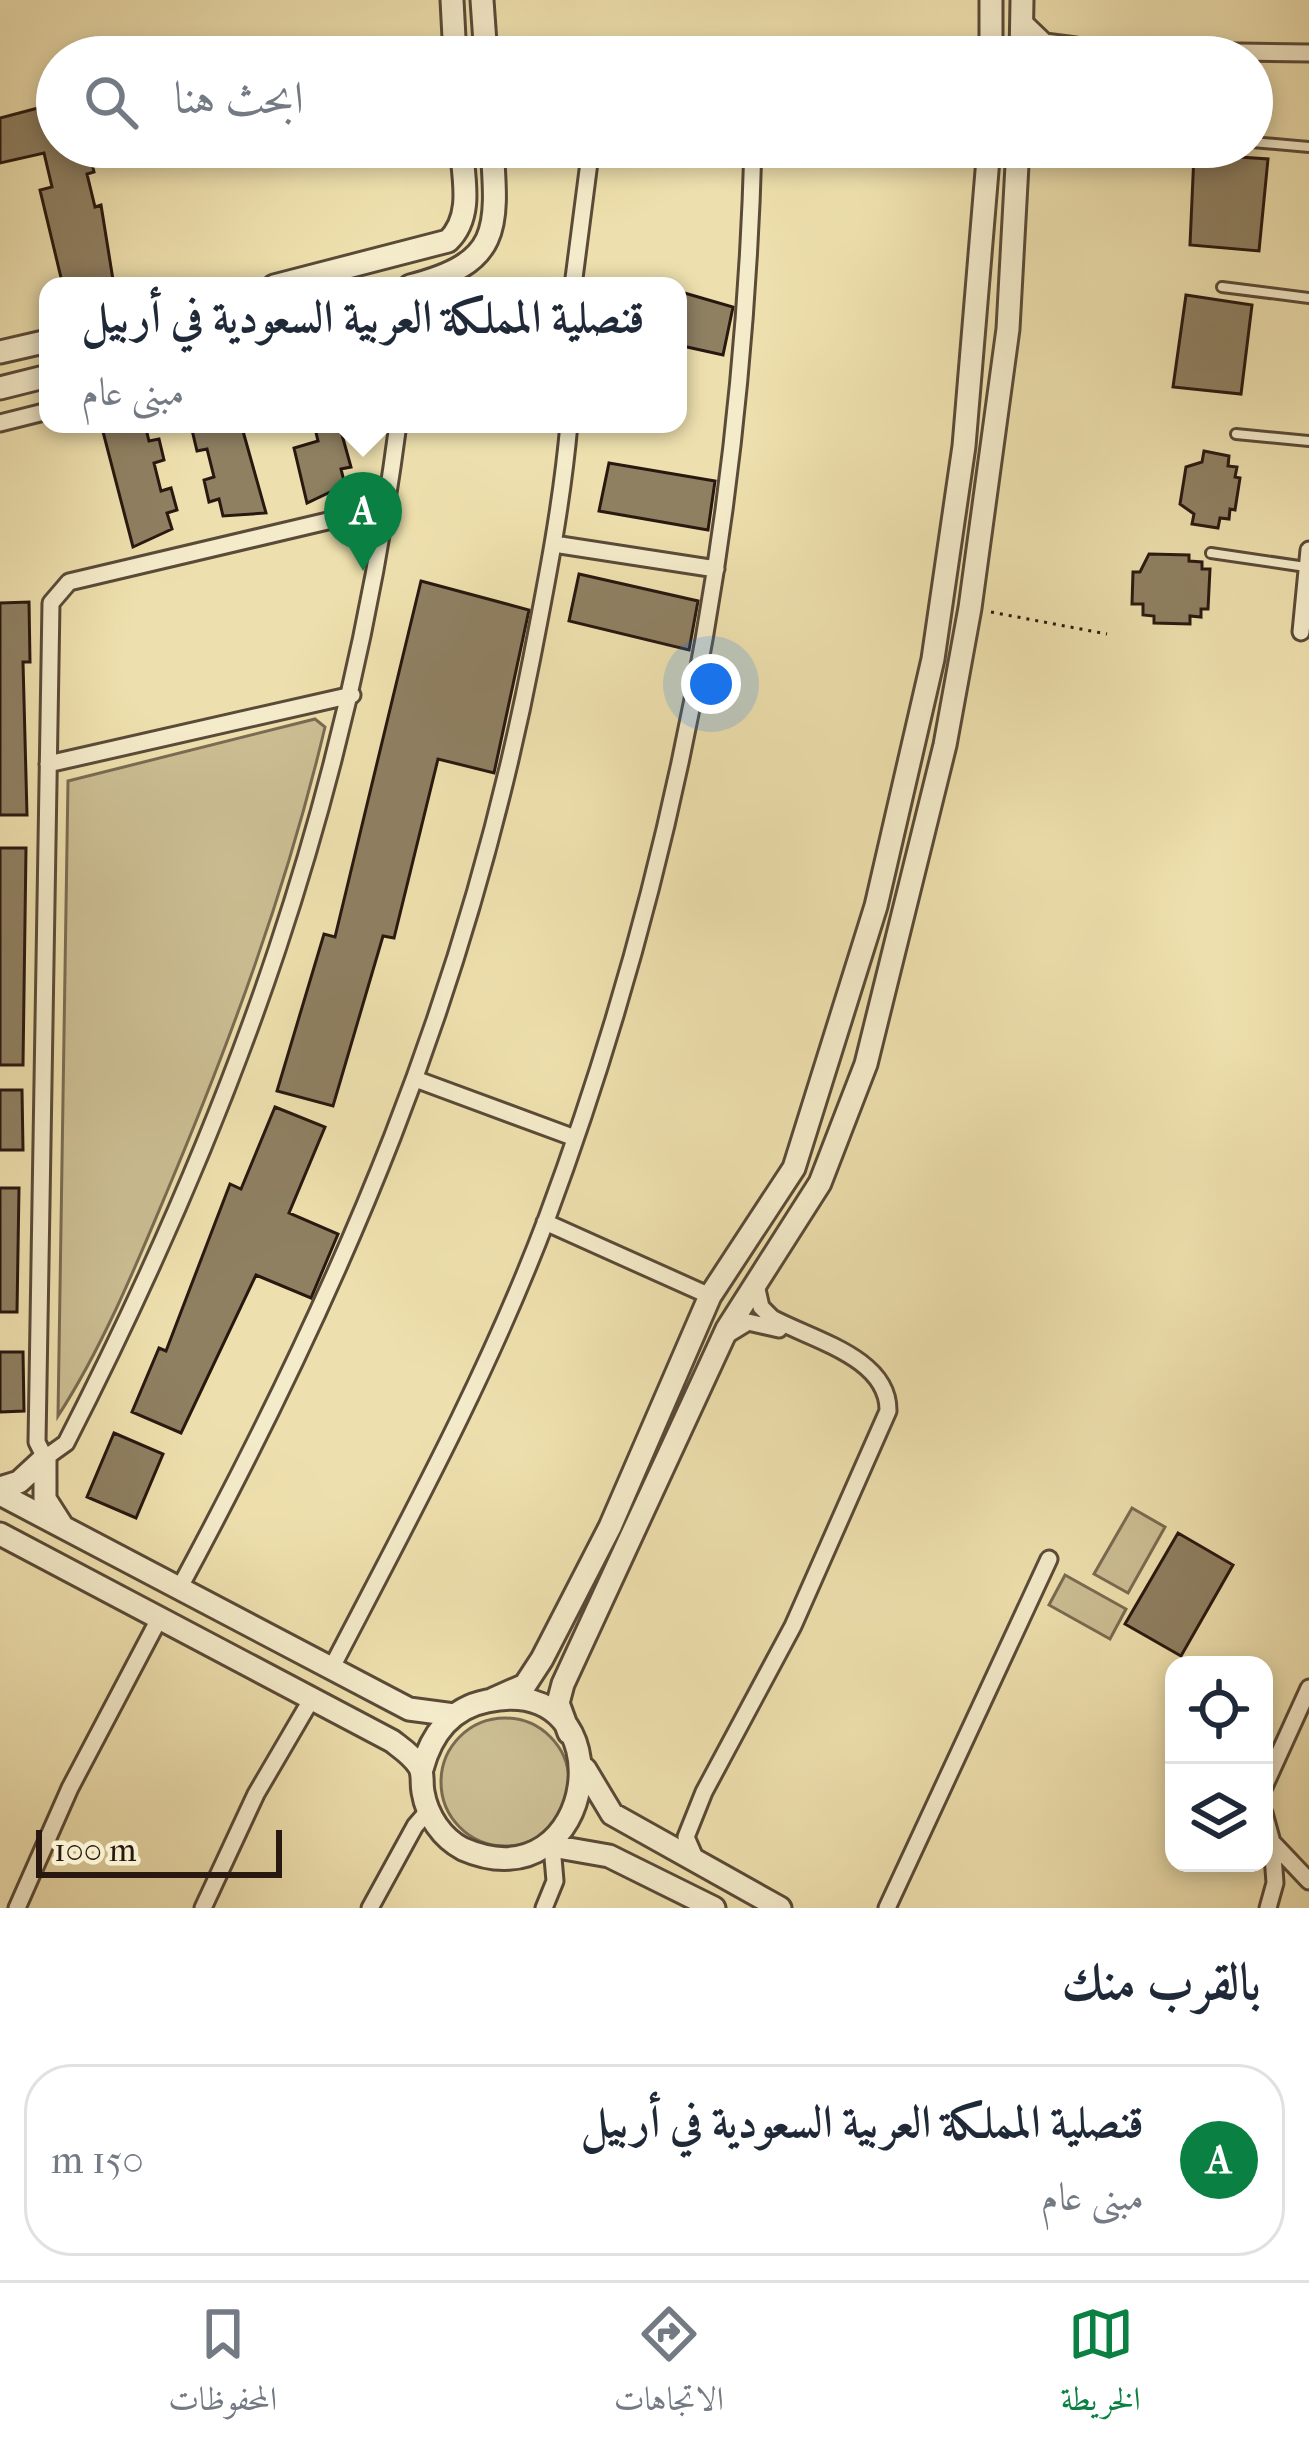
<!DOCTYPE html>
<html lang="ar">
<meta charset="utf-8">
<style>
body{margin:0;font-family:"IM FELL French Canon",Amiri,serif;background:#f6f6f7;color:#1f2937;direction:rtl}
.controls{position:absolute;right:36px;bottom:36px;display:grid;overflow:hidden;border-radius:24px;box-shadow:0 6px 18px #0003}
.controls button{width:108px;height:108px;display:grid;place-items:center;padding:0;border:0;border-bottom:3px solid #e0e1e3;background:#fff;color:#1f2937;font:60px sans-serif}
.scale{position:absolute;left:36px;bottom:30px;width:246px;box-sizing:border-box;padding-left:12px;border:6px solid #281810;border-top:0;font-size:33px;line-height:42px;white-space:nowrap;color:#281810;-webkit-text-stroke:9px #f4ebca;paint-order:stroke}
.you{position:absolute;left:711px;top:684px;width:42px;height:42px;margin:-30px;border:9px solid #fff;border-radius:50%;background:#1a73e8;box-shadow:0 0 0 18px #1a73e833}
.badge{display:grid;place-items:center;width:78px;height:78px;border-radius:50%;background:#0b8043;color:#fff;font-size:39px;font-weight:700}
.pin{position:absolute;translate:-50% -99px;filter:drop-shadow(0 3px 6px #0008)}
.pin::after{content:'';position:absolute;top:63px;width:42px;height:36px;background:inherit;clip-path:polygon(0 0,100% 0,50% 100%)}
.popup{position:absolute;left:39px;top:277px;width:648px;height:156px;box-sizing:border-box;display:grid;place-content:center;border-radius:24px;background:#fff;filter:drop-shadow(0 3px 9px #0005);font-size:39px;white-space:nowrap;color:#747a83}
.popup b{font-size:45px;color:#1f2937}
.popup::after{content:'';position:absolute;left:50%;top:100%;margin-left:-24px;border:24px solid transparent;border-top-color:#fff}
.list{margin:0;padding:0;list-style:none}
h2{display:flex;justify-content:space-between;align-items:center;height:156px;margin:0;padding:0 48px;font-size:51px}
h2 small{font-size:39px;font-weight:400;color:#747a83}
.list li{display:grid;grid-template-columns:78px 1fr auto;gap:36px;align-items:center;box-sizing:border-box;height:192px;margin:0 24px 24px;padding:0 24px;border:3px solid #e0e1e3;border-radius:48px}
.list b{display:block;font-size:45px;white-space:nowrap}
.list p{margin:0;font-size:39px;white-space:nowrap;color:#747a83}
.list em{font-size:39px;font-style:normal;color:#747a83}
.icon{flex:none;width:66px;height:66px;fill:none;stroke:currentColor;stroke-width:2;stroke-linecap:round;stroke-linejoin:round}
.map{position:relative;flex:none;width:1309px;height:1908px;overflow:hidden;direction:ltr}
.search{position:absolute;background:#fff;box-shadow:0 6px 18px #0003;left:36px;right:36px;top:36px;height:132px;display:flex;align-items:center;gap:30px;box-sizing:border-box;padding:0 42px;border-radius:66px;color:#747a83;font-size:45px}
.sheet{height:372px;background:#fff}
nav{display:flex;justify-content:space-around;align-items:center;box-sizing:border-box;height:168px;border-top:3px solid #e0e1e3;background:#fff;font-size:33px;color:#747a83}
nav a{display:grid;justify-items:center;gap:6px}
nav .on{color:#0b8043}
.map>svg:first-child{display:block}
.green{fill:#ccbe93;stroke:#7a6b52;stroke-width:3}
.building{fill:#8f8062;stroke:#281810;stroke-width:3}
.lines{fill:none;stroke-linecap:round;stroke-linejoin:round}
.service-casing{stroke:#5a4a38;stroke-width:14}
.minor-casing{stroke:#5a4a38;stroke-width:21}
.tertiary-casing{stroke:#5a4a38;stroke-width:27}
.path{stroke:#281810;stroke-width:3;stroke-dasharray:3 6;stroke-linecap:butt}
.service{stroke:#f4ebca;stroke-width:8}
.minor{stroke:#f4ebca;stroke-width:15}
.tertiary{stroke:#f4ebca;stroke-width:21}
</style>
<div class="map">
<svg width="1309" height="1908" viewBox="0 0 1309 1908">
<rect width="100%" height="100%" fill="#eee0ae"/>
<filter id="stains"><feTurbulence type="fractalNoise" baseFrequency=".00167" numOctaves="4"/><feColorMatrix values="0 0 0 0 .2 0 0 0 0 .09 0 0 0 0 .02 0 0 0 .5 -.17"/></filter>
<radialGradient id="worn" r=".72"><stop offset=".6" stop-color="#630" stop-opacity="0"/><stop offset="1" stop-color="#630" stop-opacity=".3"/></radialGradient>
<path class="green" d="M 315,719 L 325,727 C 287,888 230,1042 166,1194 C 135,1268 102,1348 58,1416 L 68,781 Z
M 1132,1508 L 1165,1527 L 1128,1593 L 1094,1574 Z
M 1065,1575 L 1126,1609 L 1110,1639 L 1049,1605 Z
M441 1782a64 64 0 1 1 128 0a64 64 0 1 1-128 0Z"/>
<path class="building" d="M 57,103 L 57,147 L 88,147 L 94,172 L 87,174 L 95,207 L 101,205 L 114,286 L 63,286 L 40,190 L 52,187 L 44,153 L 0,163 L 0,118 Z
M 1194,154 L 1268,159 L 1259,251 L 1190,245 Z
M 681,292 L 733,307 L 723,355 L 678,345 Z
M 1186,295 L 1252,305 L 1241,394 L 1173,387 Z
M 125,424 L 126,429 L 145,425 L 149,441 L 159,439 L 164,460 L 154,463 L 161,491 L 171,488 L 177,510 L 167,513 L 172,529 L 133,547 L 102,428 Z
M 201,424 L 241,424 L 266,513 L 223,516 L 219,499 L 209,502 L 204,480 L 214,477 L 207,449 L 197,451 L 192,430 Z
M 314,424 L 339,424 L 351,467 L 341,469 L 345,485 L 307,503 L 294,448 L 318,441 Z
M 1204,451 L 1229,456 L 1228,466 L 1237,467 L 1235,477 L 1240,478 L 1235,510 L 1230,509 L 1229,519 L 1220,518 L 1218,528 L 1192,524 L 1194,514 L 1180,504 L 1186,467 L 1202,462 Z
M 609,463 L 715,481 L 708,530 L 599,511 Z
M 1149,554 L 1189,555 L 1189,561 L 1202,562 L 1202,569 L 1210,569 L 1208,609 L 1201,609 L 1201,617 L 1190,616 L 1190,624 L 1154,623 L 1154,616 L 1143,615 L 1143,604 L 1132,604 L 1133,572 L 1140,572 Z
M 579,574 L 698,601 L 689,650 L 569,621 Z
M 421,581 L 529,610 L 494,773 L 438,759 L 394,938 L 383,936 L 333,1106 L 277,1091 L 324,934 L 335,937 Z
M 29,602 L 30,662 L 23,662 L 27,815 L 0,815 L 0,603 Z
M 0,848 L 26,848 L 23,1065 L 0,1065 Z
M 0,1090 L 22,1090 L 23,1150 L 0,1150 Z
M 275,1107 L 325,1127 L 289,1213 L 338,1234 L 311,1298 L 256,1275 L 181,1433 L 132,1412 L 159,1348 L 166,1351 L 230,1184 L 241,1189 Z
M 0,1188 L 19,1188 L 17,1312 L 0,1312 Z
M 0,1352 L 23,1352 L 24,1411 L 0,1412 Z
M 114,1433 L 163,1454 L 136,1518 L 87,1497 Z
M 1178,1533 L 1233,1565 L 1181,1656 L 1125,1624 Z"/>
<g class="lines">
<g class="service-casing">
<path id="service" d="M 1252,142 L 1309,147
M 1222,287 L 1309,298
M 1236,434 L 1309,441
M 1211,553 L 1306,567"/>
</g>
<g class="minor-casing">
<path id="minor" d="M 1021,19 L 1045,42 L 1076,46
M 1042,57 L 1108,50 L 1309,53
M 573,286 L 591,147
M 0,423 L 48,411
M 387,507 L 69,582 L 51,603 L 37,1442 L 45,1458 L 66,1443 C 236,1110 349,797 398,424
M 554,544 L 716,569
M 1301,632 L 1309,550
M 48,764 L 352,695
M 418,1080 L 575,1138
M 545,1222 L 710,1296
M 730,1333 L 748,1322 L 779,1329
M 180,1587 C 344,1283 466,998 532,657 C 547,580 562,503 569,424
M 332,1667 C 408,1521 489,1372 547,1218 C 676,872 743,516 753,147
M 1264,1787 L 1309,1688
M 1264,1813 L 1272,1842 L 1309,1881
M 696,1860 L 686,1837 L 704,1792 L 793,1626 L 888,1411 C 889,1358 813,1340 772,1318 L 761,1307 L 756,1285
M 17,1908 L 70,1788 L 159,1619
M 203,1908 L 256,1794 L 311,1700
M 370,1908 L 415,1826 L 428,1811
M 544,1908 L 555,1881 L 552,1846
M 887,1908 L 1049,1559
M 1268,1908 L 1275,1883 L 1272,1842"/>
</g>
<g class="tertiary-casing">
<path id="tertiary" d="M 452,0 L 455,57
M 482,0 L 486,57
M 991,0 L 991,57
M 1021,57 L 1022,0
M 274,286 L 448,241 C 473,217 464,180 461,147
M 410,286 C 500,263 498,231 492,147
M 0,352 L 48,341
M 0,388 L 48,376
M 45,1458 L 45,1499 L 61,1524
M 0,1488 L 19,1482 L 45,1458
M 0,1494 L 409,1709 L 454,1715
M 0,1534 L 392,1741 C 401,1748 412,1755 419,1766 C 424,1774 421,1782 423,1792 C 427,1816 442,1838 463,1849 C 599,1908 629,1671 487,1701 C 451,1708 431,1735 422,1769
M 493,1699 L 525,1685 L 542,1659 L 610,1527 L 710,1296 L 794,1168 L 876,906 L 933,659 L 964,446 L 989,147
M 569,1733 L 558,1703 L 563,1684 L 727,1329 L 820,1183 L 866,1064 L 945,745 L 970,608 L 1008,329 L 1018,147
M 585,1769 L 612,1814 L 780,1908
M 552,1846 L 609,1856 L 714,1908"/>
</g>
<path class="path" d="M 991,612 L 1107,634"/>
<use href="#service" class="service"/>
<use href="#minor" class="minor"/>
<use href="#tertiary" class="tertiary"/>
</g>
<rect width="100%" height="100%" filter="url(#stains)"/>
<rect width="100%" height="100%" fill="url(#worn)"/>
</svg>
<div class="controls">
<button><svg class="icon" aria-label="locate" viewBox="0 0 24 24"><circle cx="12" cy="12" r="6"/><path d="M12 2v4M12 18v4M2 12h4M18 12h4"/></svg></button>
<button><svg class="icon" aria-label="layers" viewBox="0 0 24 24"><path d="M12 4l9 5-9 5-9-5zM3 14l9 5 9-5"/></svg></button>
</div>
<div class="scale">100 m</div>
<div class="you"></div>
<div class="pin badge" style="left:363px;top:571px">A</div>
<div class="popup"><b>قنصلية المملكة العربية السعودية في أربيل</b>مبنى عام</div>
<div class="search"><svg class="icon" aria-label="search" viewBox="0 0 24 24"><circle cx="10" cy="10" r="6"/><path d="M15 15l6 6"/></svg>ابحث هنا</div>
</div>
<section class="sheet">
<h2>بالقرب منك<small></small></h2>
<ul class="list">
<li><span class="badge">A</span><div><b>قنصلية المملكة العربية السعودية في أربيل</b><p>مبنى عام</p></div><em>150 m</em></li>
</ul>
</section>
<nav>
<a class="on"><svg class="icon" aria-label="map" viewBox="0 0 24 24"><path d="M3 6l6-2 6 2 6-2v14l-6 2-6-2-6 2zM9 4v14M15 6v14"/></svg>الخريطة</a>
<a><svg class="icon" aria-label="directions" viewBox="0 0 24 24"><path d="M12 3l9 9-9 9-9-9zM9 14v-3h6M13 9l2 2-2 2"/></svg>الاتجاهات</a>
<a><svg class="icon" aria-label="saved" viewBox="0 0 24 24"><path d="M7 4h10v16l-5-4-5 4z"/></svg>المحفوظات</a>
</nav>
